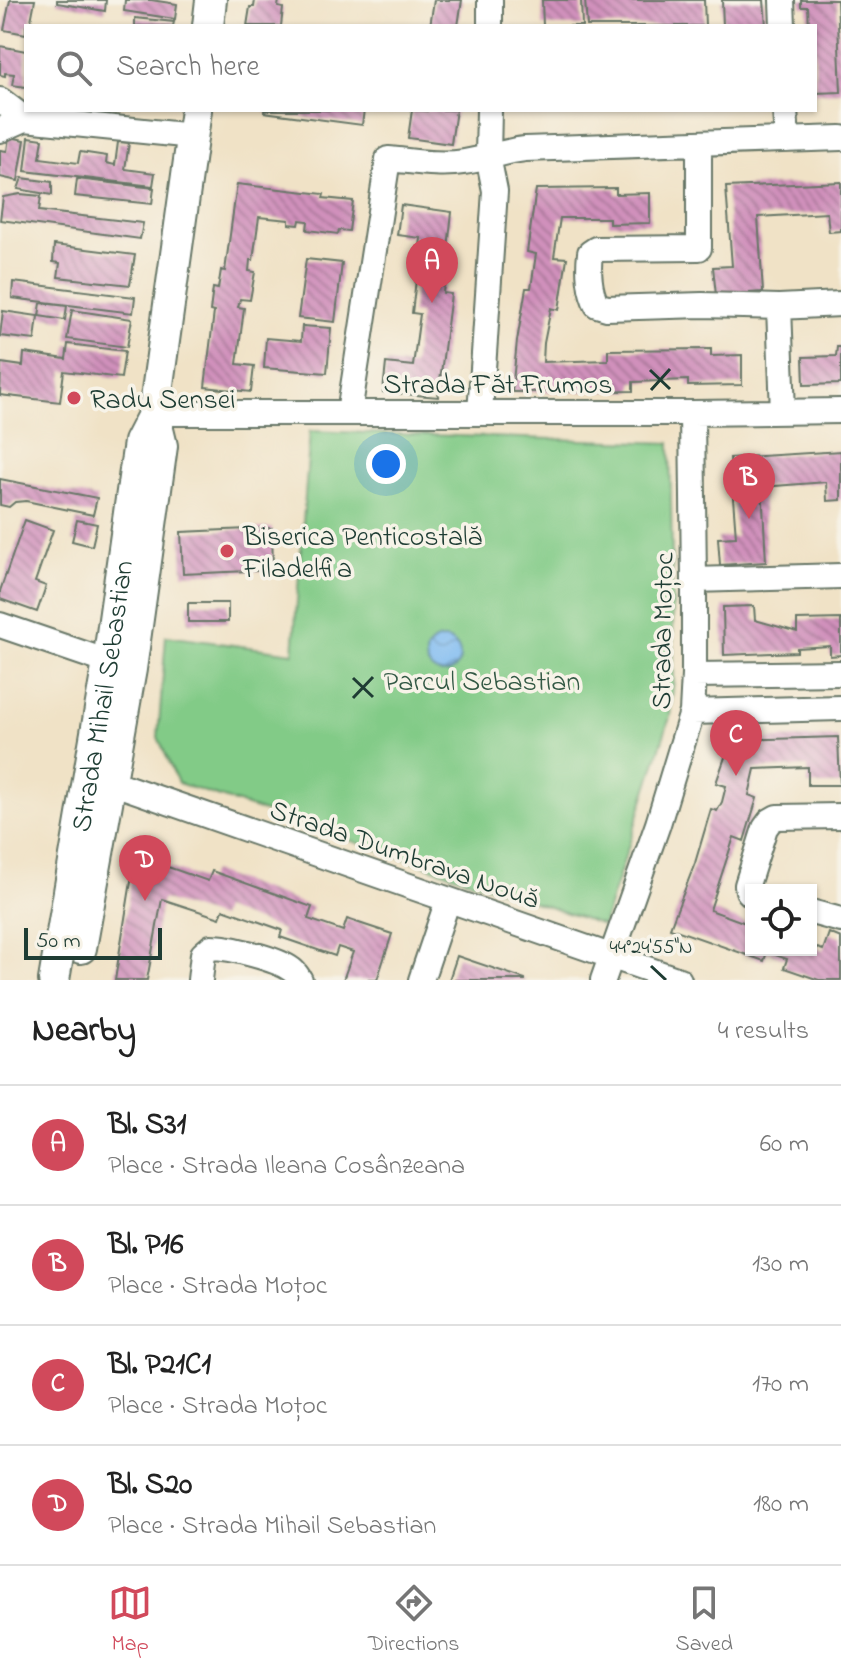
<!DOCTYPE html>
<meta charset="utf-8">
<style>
body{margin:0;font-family:"Indie Flower",sans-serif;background:#f6f6f6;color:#222}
.controls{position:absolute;right:24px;bottom:24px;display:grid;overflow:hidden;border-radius:0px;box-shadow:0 2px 6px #0004}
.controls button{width:72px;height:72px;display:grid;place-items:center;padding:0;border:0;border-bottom:2px solid #e0e0e0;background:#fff;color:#222;font:40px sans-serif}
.scale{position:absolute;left:24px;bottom:20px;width:138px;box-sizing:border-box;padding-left:8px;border:4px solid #1f3d34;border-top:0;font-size:22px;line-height:28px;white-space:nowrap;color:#1f3d34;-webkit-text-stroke:6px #f7f3e8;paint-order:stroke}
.you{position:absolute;left:386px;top:464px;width:28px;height:28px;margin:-20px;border:6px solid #fff;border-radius:50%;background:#1a73e8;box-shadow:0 0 0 12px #1a73e833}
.badge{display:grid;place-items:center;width:52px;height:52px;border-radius:50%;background:#d1495b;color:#fff;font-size:26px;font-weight:700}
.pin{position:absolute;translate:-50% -66px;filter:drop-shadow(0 2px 4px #0008)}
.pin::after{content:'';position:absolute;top:42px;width:28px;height:24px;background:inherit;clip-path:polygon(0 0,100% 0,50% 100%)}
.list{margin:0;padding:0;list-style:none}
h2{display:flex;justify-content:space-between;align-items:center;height:104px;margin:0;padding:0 32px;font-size:34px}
h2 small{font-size:26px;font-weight:400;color:#767676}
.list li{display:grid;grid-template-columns:52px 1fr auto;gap:24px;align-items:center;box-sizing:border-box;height:120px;padding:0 32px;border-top:2px solid #e0e0e0}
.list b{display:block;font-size:30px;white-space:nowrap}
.list p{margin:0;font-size:26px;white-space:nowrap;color:#767676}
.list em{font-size:26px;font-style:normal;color:#767676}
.icon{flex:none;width:44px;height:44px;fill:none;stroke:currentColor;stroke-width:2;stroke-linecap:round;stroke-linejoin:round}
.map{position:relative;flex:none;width:841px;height:980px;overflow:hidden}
.search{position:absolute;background:#fff;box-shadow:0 2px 6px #0004;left:24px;right:24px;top:24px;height:88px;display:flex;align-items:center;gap:20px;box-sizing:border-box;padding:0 28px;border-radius:0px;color:#767676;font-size:30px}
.sheet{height:584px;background:#fff}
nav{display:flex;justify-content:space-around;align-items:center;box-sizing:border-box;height:112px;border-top:2px solid #e0e0e0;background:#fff;font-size:22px;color:#767676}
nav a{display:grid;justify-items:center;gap:4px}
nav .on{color:#d1495b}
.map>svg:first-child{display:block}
.park{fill:#82cb87;stroke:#50845e;stroke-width:2}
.water{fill:url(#water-waves);stroke:#507c93;stroke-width:2}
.building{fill:url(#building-back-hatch)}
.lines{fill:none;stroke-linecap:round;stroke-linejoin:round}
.minor-casing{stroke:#687767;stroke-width:28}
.major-casing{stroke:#687767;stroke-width:34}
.minor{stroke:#fff;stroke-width:24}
.major{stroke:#fff;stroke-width:30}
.ticks{fill:none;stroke:#1f3d34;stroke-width:3}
.poi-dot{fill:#d1495b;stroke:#f7f3e8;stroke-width:3}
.labels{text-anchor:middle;stroke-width:7;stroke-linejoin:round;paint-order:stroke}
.street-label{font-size:28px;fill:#1f3d34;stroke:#f7f3e8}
.poi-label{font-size:28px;fill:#1f3d34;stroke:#f7f3e8;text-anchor:start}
.park-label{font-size:28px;fill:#335945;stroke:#f7f3e8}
.ticks-label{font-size:20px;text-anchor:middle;fill:#1f3d34;stroke:#f7f3e8;stroke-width:7;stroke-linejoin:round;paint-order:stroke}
</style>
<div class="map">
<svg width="841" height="980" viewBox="0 0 841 980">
<defs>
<pattern id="water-waves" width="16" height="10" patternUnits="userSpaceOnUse" patternTransform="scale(2)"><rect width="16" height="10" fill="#80bcf2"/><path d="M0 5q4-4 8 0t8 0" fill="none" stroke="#689ac5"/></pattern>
<pattern id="building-back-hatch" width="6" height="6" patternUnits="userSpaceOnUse" patternTransform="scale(2)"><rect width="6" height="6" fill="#d090bb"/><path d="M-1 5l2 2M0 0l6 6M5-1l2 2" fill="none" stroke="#a87799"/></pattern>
</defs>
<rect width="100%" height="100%" fill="#f7f3e8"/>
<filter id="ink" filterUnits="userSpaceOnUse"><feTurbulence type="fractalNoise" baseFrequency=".0125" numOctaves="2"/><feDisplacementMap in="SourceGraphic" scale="16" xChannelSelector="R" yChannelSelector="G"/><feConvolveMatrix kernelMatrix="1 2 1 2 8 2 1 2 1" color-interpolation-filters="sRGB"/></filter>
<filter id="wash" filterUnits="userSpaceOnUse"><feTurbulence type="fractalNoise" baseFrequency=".006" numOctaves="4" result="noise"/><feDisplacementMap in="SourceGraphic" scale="32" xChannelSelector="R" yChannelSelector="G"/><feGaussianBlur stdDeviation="1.8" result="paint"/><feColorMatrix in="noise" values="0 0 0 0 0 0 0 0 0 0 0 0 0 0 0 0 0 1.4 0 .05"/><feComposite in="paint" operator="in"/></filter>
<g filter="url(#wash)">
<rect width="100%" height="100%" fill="#f0e2c6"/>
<path class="park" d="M 310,431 L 670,443 L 674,678 L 670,717 L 603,925 L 178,783 L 158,737 L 166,636 L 293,653 Z"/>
<path class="water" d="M426 656a17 17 0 1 1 34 0a17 17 0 1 1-34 0Z"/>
<g id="blocks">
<path class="building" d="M 10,0 L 35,0 L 30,26 L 26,26 L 26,34 L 4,30 Z
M 57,0 L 106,0 L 105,11 L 57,3 Z
M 125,0 L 151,0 L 177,4 L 175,19 L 124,11 Z
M 255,0 L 279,0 L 278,7 L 283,8 L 281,26 L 247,26 L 250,7 L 254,7 Z
M 434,0 L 462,0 L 458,26 L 430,26 Z
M 542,0 L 581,0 L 582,26 L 543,26 Z
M 585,0 L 704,0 L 705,26 L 587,26 Z
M 722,0 L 764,0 L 766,26 L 723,26 Z
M 801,0 L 837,0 L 841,92 L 815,93 L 815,26 L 809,26 L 808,7 L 801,7 Z
M 135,18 L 174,22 L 173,26 L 135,26 Z
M 0,46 L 26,51 L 26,87 L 12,85 L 14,74 L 5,73 L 5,76 L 0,75 Z
M 264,110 L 364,110 L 362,125 L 264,112 Z
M 412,110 L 427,111 L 427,110 L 456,110 L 451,144 L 408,138 Z
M 9,137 L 25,140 L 18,181 L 0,177 L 0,150 L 7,151 Z
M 29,137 L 43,139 L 40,158 L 78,163 L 80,152 L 107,156 L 106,163 L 115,165 L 118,142 L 129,143 L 125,169 L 155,173 L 153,186 L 25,171 Z
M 22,178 L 52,182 L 52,195 L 18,189 Z
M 77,179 L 154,188 L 152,204 L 75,196 Z
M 841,182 L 841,231 L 829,232 L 827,213 L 758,217 L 763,292 L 716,295 L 713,267 L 732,266 L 726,187 Z
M 237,184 L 324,194 L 323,198 L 353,201 L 349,231 L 339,230 L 338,234 L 307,230 L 308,221 L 300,220 L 299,225 L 289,224 L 289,220 L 259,217 L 253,260 L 250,260 L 249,271 L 255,272 L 250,300 L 240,299 L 238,307 L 244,308 L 237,364 L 254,366 L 251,392 L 205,387 L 214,312 L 210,311 L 213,288 L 218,289 L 221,270 L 225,271 Z
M 616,188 L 616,194 L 650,193 L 650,223 L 609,224 L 609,218 L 560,218 L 554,257 L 567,258 L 559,310 L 551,308 L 544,343 L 543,362 L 608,360 L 608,350 L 711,349 L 711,356 L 742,355 L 742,385 L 688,386 L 688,380 L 633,382 L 633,391 L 512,392 L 517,341 L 526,288 L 531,288 L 536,254 L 527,252 L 536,189 Z
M 20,194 L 41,196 L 39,211 L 143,223 L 140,239 L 0,220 L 3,197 Z
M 401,205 L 452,212 L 443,293 L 451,294 L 438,397 L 383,392 L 386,363 L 413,366 L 420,314 L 412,313 L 421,238 L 397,235 Z
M 54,245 L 135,255 L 130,285 L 58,277 L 60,263 L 53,262 Z
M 306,259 L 342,263 L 335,322 L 298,318 Z
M 13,282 L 135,297 L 133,313 L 12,298 Z
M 41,303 L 67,306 L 65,320 L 39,316 Z
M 72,310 L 132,319 L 127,347 L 67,339 Z
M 3,311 L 38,316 L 35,340 L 0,336 Z
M 302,326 L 331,328 L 327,373 L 264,368 L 266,338 L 301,341 Z
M 68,344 L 125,351 L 121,378 L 64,371 L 60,402 L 0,395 L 1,363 L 23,366 L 24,353 L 66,359 Z
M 837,347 L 841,347 L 841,384 L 804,385 L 803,357 L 836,356 Z
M 841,451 L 841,500 L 827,501 L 826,482 L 762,487 L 766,562 L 720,565 L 718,538 L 736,537 L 730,458 Z
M 0,479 L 97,498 L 93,515 L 26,501 L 15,502 L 9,507 L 0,505 Z
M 25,520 L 53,530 L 35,582 L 46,586 L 37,612 L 0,599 L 0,591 Z
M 77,520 L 97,524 L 92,546 L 72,541 Z
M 272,528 L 273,570 L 183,574 L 181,532 Z
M 188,603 L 228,603 L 228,622 L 188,622 Z
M 754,606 L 755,620 L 797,632 L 797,620 L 841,619 L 841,655 L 830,656 L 830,646 L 797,648 L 797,652 L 724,655 L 723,607 Z
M 838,737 L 840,785 L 808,785 L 808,767 L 755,769 L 749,795 L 757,798 L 744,841 L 734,837 L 710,910 L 751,925 L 751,950 L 811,950 L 811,946 L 823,950 L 829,933 L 841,938 L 841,980 L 819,980 L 784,968 L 787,959 L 767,952 L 764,961 L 670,928 L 695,863 L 711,809 L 717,811 L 722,802 L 726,786 L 716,783 L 731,740 Z
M 145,859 L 208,881 L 212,871 L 312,907 L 308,919 L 343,931 L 347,919 L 392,934 L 377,980 L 343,980 L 353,952 L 338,947 L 335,956 L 280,937 L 282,930 L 223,909 L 220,918 L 162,899 L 147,980 L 115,980 L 133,869 Z
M 457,956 L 525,979 L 525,980 L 449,980 Z"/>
</g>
</g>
<g filter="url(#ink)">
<use href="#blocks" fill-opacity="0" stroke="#687767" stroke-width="2"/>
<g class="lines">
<g class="minor-casing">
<path id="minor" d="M 782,0 L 783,26
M 490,26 L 490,0
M 0,100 L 25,119
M 785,110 L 787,140
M 0,130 L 25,119 L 193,136
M 699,144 L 699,248 L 596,249 L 590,253 C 588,269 589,291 597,305 L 607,308 L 702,305 L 779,307
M 783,412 L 779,307 L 841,304
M 154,413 L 692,413 L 841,411
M 349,413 L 388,159 C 413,161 439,166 464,162 C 485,159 504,151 525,149 L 841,138
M 480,413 L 495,191 L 488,156 L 489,110
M 694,580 L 841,576
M 0,625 L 123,667
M 694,675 L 841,673
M 692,712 L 841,708
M 111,782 L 679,980
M 751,894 L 748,891 L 747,885 L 765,828 L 770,821 L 777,817 L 841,816
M 811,912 L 841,920
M 200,980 L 203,954 L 211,947 C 230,947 278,959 292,970 C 295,972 298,977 300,980
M 421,980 L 448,900
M 603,980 L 658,824 L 692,712 L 694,675 L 694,580 L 692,413"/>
</g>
<g class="major-casing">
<g id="major">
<path d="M 208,26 L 211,0"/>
<path d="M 81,948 L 131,669 L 162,446 L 154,413"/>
<path id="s1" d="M 54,980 L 108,662 L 139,442 L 154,413 L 196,110"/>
</g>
</g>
<use href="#minor" class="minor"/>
<use href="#major" class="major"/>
</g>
</g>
<path class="ticks" d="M 650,370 L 670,389M 651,390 L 670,369M 353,678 L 373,697M 353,698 L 373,677M 651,966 L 666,980"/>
<g class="poi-dot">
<circle cx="74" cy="398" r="8"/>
<circle cx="227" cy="551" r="8"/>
</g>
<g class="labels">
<g class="street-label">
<text x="498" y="393">Strada Făt Frumos</text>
<text transform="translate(661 631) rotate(-89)" y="10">Strada Moțoc</text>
<text dy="10" stroke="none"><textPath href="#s1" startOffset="288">Strada Mihail Sebastian</textPath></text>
<text transform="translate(405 853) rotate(19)" y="10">Strada Dumbrava Nouă</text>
</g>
<g class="poi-label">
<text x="90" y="408">Radu Sensei</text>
<text x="243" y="545">Biserica Penticostală<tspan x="243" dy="32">Filadelfia</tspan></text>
</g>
<g class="park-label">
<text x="482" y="690">Parcul Sebastian</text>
</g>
</g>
<g class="ticks-label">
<text x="651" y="953">44°24'55"N</text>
</g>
</svg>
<div class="controls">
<button><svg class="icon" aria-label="locate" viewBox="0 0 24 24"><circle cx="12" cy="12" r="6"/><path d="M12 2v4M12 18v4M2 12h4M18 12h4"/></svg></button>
</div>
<div class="scale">50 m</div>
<div class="you"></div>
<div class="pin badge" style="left:432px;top:303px">A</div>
<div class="pin badge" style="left:749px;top:519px">B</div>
<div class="pin badge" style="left:736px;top:776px">C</div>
<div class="pin badge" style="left:145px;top:901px">D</div>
<div class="search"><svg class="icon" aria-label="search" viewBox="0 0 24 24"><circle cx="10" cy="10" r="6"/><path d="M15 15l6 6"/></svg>Search here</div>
</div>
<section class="sheet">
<h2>Nearby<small>4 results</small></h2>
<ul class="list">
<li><span class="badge">A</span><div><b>Bl. S31</b><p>Place · Strada Ileana Cosânzeana</p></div><em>60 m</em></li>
<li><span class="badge">B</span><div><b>Bl. P16</b><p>Place · Strada Moțoc</p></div><em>130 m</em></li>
<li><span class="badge">C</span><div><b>Bl. P21C1</b><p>Place · Strada Moțoc</p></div><em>170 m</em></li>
<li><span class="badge">D</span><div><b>Bl. S20</b><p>Place · Strada Mihail Sebastian</p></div><em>180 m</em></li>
</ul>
</section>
<nav>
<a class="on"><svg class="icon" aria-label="map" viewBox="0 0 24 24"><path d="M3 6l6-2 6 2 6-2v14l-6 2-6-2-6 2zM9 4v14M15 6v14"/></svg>Map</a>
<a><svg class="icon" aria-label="directions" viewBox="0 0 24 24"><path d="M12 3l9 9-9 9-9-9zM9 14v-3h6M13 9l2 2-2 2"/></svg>Directions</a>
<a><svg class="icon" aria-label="saved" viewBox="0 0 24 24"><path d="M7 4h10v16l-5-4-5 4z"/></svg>Saved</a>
</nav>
